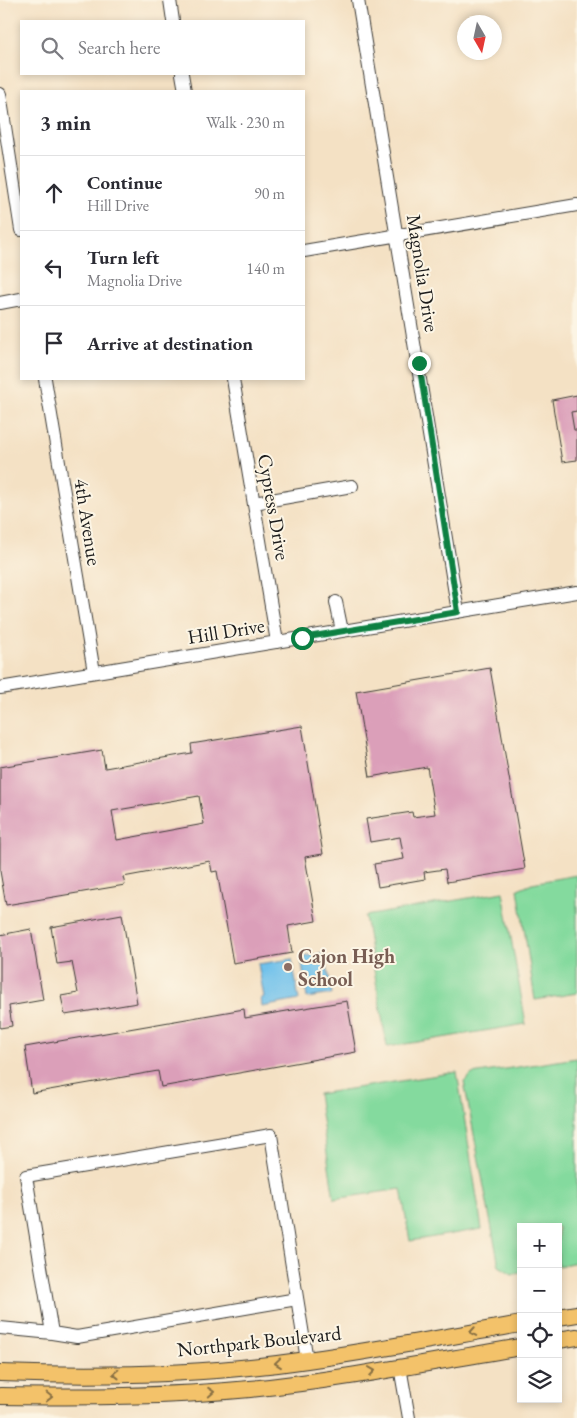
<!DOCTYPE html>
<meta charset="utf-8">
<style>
body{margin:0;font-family:"EB Garamond",serif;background:#f2f2f3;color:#2b2b33}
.controls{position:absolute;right:15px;bottom:15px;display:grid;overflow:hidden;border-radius:0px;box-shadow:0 2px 8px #0003}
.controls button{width:45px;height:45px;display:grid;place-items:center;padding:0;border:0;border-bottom:1px solid #e1e1e2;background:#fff;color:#2b2b33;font:25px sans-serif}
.compass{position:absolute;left:457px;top:15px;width:45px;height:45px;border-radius:50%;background:#fff;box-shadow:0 2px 8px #0003;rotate:171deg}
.stop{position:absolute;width:15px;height:15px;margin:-11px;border:4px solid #0b8043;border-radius:50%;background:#fff}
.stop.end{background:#0b8043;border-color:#fff;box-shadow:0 1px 5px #0008}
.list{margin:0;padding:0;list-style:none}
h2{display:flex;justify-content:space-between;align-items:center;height:65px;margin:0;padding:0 20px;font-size:21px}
h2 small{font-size:16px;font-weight:400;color:#7c7c81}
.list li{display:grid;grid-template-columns:32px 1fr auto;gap:15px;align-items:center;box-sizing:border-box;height:75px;padding:0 20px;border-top:1px solid #e1e1e2}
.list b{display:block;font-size:19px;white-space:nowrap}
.list p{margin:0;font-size:16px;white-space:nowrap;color:#7c7c81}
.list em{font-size:16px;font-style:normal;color:#7c7c81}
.icon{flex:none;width:28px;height:28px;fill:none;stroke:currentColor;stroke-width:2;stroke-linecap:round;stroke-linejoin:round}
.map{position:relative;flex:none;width:577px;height:1418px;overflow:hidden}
.search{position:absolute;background:#fff;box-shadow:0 2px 8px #0003;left:20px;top:20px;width:285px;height:55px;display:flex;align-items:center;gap:12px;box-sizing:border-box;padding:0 18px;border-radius:0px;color:#7c7c81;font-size:19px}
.panel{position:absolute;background:#fff;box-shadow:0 2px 8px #0003;left:20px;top:90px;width:285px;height:290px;border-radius:0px}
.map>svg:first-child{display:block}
.green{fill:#84da9e;stroke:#507b5d}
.water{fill:#6fc1eb;stroke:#466e84}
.building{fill:#db9fb9;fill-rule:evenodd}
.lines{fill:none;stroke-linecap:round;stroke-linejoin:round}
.minor-casing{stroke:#3c3a35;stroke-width:14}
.major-casing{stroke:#3c3a35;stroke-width:18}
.minor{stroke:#fff;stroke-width:12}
.major{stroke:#f3c26a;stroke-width:16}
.oneway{stroke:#886f43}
.route{stroke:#0b8043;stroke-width:6}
.education-dot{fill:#8d6e63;stroke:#fcf5e5;stroke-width:2}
.labels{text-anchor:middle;stroke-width:4;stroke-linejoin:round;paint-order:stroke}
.street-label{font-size:20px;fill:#1c1c1c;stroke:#fcf5e5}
.education-label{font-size:20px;font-weight:bold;fill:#785e54;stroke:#fcf5e5;text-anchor:start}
</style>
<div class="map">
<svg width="577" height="1418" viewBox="0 0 577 1418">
<rect width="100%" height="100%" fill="#fcf5e5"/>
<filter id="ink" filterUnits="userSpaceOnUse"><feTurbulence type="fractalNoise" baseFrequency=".02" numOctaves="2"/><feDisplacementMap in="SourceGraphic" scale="10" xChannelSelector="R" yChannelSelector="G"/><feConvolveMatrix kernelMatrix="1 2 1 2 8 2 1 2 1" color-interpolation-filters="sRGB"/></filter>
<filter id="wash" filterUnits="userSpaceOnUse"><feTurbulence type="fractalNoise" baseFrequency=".0096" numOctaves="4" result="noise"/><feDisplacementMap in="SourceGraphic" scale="20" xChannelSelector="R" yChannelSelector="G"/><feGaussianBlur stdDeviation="1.12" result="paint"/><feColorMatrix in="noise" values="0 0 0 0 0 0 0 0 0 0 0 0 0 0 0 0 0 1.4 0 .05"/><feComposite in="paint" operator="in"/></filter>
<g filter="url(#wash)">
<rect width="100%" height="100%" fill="#f4e1c4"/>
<path class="green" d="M 577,875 L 577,993 L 535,1000 L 518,889 L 532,883 Z
M 503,892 L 526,1024 L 387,1047 L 365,916 Z
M 577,1058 L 577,1262 L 558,1266 L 558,1227 L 521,1227 L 521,1272 L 512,1274 L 499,1266 L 464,1082 L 472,1074 Z
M 457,1072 L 482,1229 L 410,1241 L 401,1189 L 334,1199 L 318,1094 Z"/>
<path class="water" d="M 325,953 L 332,994 L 307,998 L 301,957 Z
M 292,959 L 299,1000 L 262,1007 L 261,998 L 264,997 L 258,964 Z"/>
<g id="blocks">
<path class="building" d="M 577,395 L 577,411 L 571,412 L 574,430 L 577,430 L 577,460 L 562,462 L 552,400 Z
M 490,668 L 525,869 L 447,882 L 445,869 L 424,872 L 425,879 L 378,887 L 374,864 L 404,859 L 400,837 L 370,842 L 366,819 L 412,812 L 413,817 L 435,814 L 427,767 L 370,777 L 356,691 Z
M 302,726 L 323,854 L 305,857 L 316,921 L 288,926 L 292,953 L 233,963 L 217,871 L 212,872 L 210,861 L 123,877 L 125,885 L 6,905 L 0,871 L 0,767 L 102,750 L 105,768 L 192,753 L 191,744 ZM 199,796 L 204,824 L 117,840 L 112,811 Z
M 122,914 L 137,1003 L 65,1015 L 61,996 L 78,993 L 72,962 L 57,964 L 51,927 Z
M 31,929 L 43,1000 L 9,1006 L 12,1026 L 0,1028 L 0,935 Z
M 347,1001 L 356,1052 L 161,1087 L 158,1071 L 32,1093 L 25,1047 L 244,1009 L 245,1018 Z"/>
</g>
</g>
<g filter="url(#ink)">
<use href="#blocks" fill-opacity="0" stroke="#3c3a35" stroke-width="1"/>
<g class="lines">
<g class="minor-casing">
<path id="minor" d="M 170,0 L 173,21
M 358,0 L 458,612
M 182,74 L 185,91
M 0,94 L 21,230
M 304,251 L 577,205
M 0,303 L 21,299
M 45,379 L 94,672
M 233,379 L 277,642
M 254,503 L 352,486
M 336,602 L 342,631
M 0,688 L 577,592
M 297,1299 L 77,1337 L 52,1333 L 26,1176 L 271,1135 L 307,1360
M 0,1328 L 52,1333
M 400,1367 L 409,1418"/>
</g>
<g class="major-casing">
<path id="major" d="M 558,1317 L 577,1314
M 558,1340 L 577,1337
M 0,1373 C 102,1377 206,1375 307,1360 C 379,1350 450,1336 521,1324
M 0,1396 C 84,1397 167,1397 250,1389 C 341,1380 431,1362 521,1347"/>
</g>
<use href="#minor" class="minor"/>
<use href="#major" class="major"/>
</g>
<defs><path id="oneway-chevron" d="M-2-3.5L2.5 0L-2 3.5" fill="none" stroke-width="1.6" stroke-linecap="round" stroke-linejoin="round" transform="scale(1.25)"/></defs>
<g class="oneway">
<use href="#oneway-chevron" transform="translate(473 1332) rotate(170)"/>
<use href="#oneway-chevron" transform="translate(278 1363) rotate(174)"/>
<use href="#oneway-chevron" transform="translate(372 1371) rotate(-8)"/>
<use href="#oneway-chevron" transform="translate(116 1374) rotate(179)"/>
<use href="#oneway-chevron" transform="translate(211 1392) rotate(-4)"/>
<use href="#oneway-chevron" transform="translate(49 1397) rotate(1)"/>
</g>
</g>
<g class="lines" filter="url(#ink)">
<path class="route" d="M 302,638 L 458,612 L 419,363"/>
</g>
<circle class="education-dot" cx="288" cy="967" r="5"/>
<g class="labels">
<g class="street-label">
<text transform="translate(423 273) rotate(81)" y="7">Magnolia Drive</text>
<text transform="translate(274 507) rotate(80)" y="7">Cypress Drive</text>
<text transform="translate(88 522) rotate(81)" y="7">4th Avenue</text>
<text transform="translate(226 631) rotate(-9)" y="7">Hill Drive</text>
<text transform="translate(259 1341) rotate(-6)" y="7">Northpark Boulevard</text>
</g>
<g class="education-label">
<text x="298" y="963">Cajon High<tspan x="298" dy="23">School</tspan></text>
</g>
</g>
</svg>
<div class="controls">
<button>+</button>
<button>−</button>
<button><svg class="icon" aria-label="locate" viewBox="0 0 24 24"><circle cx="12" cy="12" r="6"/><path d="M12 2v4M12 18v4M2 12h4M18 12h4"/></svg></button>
<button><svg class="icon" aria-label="layers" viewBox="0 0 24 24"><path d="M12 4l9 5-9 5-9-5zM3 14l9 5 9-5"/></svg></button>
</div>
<svg class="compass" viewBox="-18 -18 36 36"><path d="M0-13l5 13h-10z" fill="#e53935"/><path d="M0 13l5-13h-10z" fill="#7c7c81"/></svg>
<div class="stop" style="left:302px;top:638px"></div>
<div class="stop end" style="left:419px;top:363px"></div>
<div class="search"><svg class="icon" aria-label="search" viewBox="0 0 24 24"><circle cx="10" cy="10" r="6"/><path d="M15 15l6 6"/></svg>Search here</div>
<section class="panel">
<h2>3 min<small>Walk · 230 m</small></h2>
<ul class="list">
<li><svg class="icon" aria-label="ahead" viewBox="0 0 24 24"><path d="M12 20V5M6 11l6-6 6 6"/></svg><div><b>Continue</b><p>Hill Drive</p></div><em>90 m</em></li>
<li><svg class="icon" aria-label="left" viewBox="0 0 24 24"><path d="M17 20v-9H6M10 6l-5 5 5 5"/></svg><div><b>Turn left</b><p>Magnolia Drive</p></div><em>140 m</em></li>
<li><svg class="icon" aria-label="arrive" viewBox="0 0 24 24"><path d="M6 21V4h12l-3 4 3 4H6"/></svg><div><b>Arrive at destination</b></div></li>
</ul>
</section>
</div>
